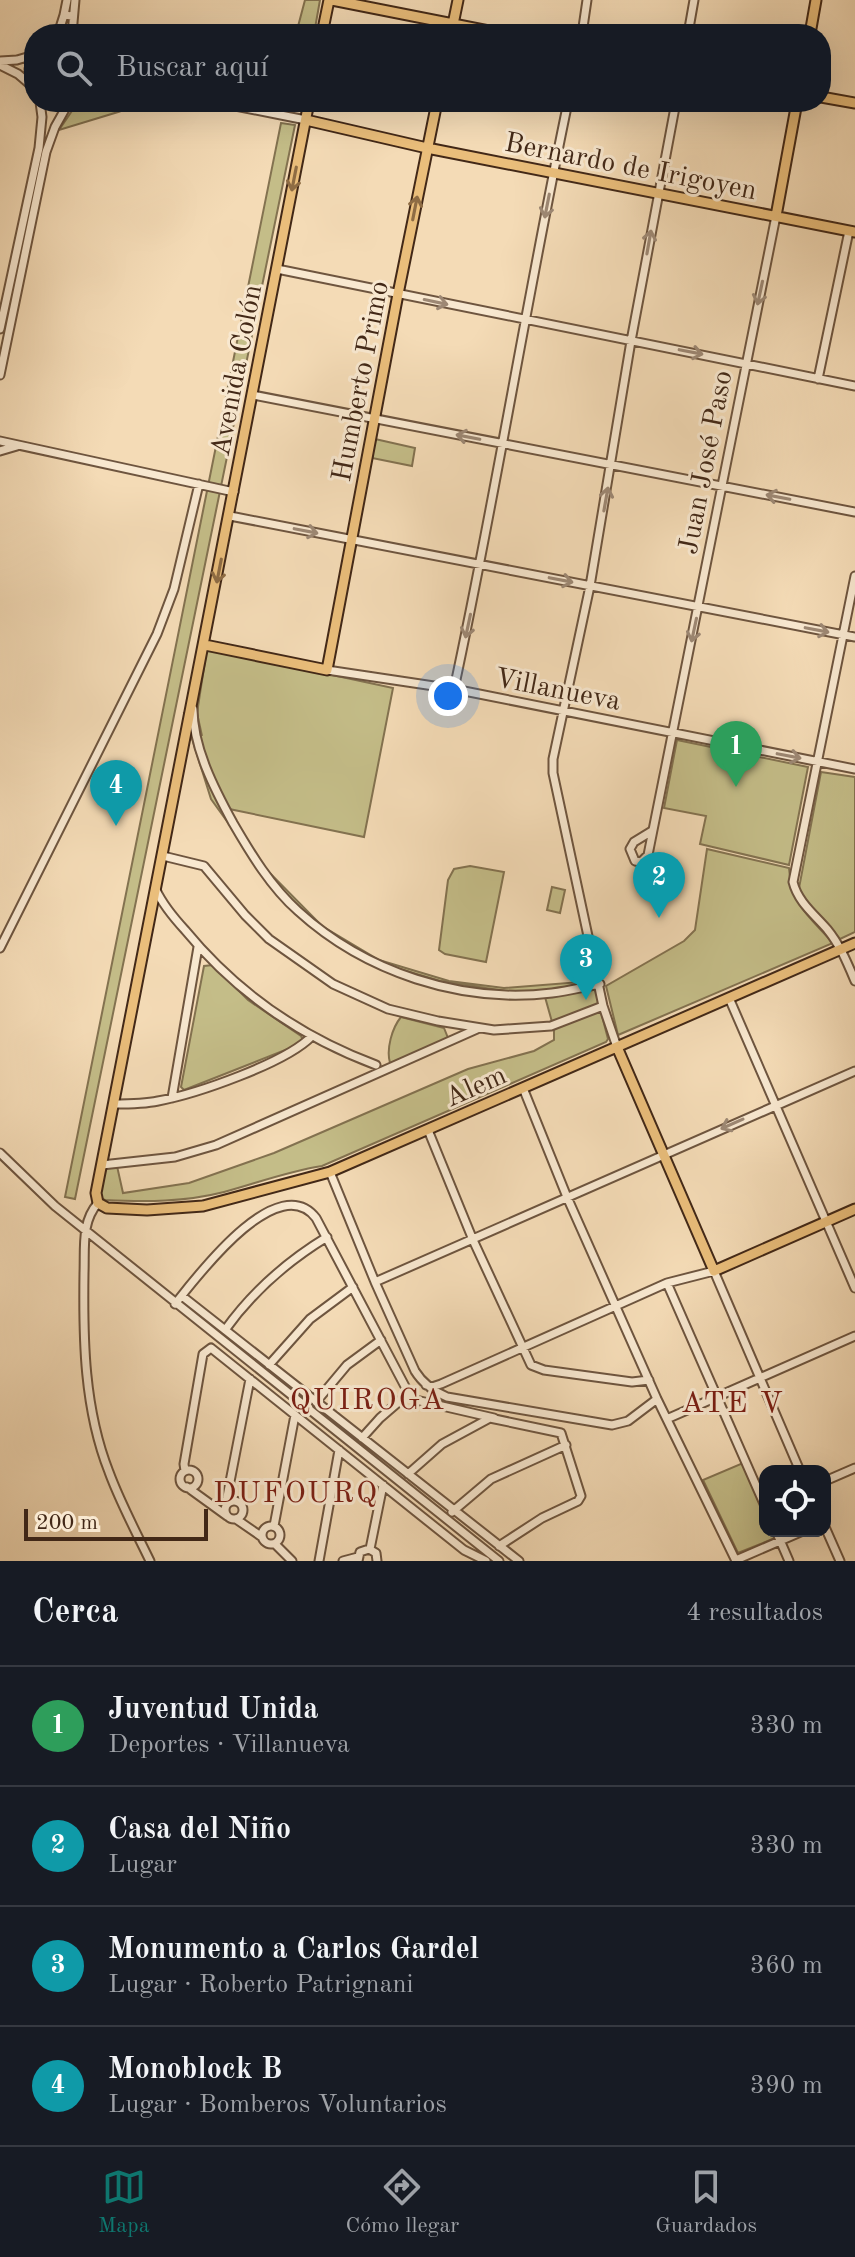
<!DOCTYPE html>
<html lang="es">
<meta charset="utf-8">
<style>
body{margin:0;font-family:"Old Standard TT",serif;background:#20242c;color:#f1f3f6}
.controls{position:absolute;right:24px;bottom:24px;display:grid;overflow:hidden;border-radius:16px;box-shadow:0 8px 32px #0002}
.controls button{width:72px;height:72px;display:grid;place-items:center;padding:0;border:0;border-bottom:2px solid #363941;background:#171b24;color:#f1f3f6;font:40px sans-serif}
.scale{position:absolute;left:24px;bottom:20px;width:184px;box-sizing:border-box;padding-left:8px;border:4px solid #422817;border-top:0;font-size:22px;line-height:28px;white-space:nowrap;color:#422817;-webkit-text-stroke:6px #f8e8d0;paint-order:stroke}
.you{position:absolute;left:448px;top:696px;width:28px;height:28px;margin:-20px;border:6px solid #fff;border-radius:50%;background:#1a73e8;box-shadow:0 0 0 12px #1a73e833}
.badge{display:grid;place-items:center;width:52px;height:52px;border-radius:50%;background:#0f766e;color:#fff;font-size:26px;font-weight:700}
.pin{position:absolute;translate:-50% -66px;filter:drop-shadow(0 2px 4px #0008)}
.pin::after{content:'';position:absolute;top:42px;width:28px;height:24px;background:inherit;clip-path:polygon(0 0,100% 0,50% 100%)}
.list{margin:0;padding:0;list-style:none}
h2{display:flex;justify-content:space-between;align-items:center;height:104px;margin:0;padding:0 32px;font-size:34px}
h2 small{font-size:26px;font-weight:400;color:#9ea1a6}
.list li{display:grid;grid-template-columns:52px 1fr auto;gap:24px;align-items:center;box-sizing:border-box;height:120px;padding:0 32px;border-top:2px solid #363941}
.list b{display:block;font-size:30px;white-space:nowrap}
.list p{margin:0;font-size:26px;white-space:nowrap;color:#9ea1a6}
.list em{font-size:26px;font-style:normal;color:#9ea1a6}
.icon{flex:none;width:44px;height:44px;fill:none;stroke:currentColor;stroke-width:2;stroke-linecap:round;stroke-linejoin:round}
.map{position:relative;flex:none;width:855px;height:1561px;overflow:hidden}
.search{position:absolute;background:#171b24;box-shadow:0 8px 32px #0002;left:24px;right:24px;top:24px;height:88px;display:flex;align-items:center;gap:20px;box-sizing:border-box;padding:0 28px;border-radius:32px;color:#9ea1a6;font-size:30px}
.sheet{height:584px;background:#171b24}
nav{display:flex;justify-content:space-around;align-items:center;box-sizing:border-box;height:112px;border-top:2px solid #363941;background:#171b24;font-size:22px;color:#9ea1a6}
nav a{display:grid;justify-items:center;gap:4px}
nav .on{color:#0f766e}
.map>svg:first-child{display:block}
.green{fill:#c4bd88;stroke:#837250;stroke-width:2}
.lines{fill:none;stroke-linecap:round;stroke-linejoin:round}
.minor-casing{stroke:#6e553f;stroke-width:11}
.major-casing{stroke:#422817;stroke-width:13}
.minor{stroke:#f8e8d0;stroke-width:7}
.major{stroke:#eabe7b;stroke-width:9}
.oneway{stroke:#8e6c44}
.oneway2{stroke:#9d8874}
.labels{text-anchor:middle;stroke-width:6;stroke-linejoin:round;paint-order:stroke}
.street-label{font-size:28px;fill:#422817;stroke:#f8e8d0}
.neighbourhood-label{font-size:30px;letter-spacing:2px;fill:#7a1f14;stroke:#f8e8d0}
</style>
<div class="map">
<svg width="855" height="1561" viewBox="0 0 855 1561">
<rect width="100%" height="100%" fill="#f4dbb6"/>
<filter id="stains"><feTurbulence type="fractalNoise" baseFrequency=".0025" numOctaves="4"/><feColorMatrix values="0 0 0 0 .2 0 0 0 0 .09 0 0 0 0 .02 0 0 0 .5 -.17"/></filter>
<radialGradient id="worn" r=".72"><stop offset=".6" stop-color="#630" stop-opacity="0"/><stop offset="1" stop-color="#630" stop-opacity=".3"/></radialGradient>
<path class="green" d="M 305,0 L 320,0 L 314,34 L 296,34 Z
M 78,102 L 112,102 L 111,109 L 118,112 L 59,130 Z
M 281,123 L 295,125 L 75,1199 L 65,1197 Z
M 375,439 L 415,448 L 412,466 L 372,458 Z
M 207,648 L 393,688 L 364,837 L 229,809 L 254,857 L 322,926 L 379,960 L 449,981 L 504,988 L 593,981 L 608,1039 L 606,1042 L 322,1166 C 289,1171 257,1183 224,1192 C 185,1202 146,1202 105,1200 L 99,1197 L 106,1167 L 117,1166 L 123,1193 L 189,1183 L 274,1153 L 468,1069 L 534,1051 L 554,1040 L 554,1029 L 545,997 L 440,981 L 376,962 L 319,927 L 262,870 L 211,799 L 184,713 L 192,710 L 202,736 L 197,713 Z
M 677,740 L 808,767 L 789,865 L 700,844 L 706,816 L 664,808 Z
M 821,772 L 855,777 L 855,932 L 840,939 L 807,903 L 799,888 Z
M 707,849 L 789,868 C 791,905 810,917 833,943 L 618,1035 L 606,986 L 684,941 L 695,930 Z
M 470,866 L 504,872 L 486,962 L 445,954 L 439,950 L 448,880 L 454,869 Z
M 552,887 L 565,890 L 560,913 L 547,910 Z
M 213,965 L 248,1000 L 301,1036 L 303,1040 L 298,1045 L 184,1090 L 181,1087 L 204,966 Z
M 401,1017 L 444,1028 L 448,1038 L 396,1063 L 390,1063 C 386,1049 392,1028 401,1017 Z
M 743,1463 L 765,1515 L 765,1531 L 772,1531 L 775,1538 L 738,1553 L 703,1480 Z"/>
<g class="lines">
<g class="minor-casing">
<path id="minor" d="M 64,15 L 67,0
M 58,34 L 64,15 L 72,16
M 72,34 L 75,0
M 582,34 L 587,0
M 688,34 L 694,0
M 0,61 L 17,60 L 34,55
M 0,65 L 18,74 L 32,86
M 30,83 L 29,69 L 34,58
M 215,102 L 306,120
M 277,269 L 855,386
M 0,329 L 39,148 L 42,117 L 40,102
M 0,375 L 46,152 L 55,127 L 69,102
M 818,379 L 849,231
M 253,395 L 855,512
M 0,441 L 234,492
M 0,451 L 17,446
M 230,516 L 855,637
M 855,576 L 793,882 C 798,902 814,914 827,929 C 840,945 847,962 855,981
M 327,670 L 454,689 L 855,769
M 454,689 C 496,494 527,297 568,102
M 193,709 C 193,748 215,790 233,823 C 251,854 271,887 298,911 C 365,972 461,1004 552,993 C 568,991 584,987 600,984
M 652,831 L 634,842 L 630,849 L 635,861 L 641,862 L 648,855 L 776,216
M 163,856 L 204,866 L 245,915 L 269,939 L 333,984 L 388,1009 L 438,1021 L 494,1030 L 551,1026 L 603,1006
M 156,890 C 163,905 174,918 185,930 C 236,992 301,1037 376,1065
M 0,948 L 157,634 L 174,589 L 199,484
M 729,998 L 855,1288
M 617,1047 L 603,1006 L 553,773 L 553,759 L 590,586 L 631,341 L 676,102
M 523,1088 L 567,1197 L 657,1399 L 736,1561
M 172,1098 L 198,947
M 114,1104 C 128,1104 144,1104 158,1101 C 196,1094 286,1063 312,1036
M 428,1130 L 473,1240 L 531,1365 L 544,1370 L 632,1382 L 649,1380
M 0,1153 L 55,1206 L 499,1561
M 102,1165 L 175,1157 L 216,1145 L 477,1029
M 330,1172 L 375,1282 L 415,1371 C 423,1384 433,1391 447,1397 L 612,1425 L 628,1421 L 657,1399
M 98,1203 C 81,1222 85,1248 84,1273 C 83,1339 84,1409 109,1472 C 120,1502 136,1532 150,1561
M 375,1282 L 855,1071
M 667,1283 L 765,1506
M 182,1296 L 519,1561
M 175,1304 C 198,1275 278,1169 316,1218 L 408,1392 L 416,1400 L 494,1418
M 225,1330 C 253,1291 286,1262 327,1237
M 269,1365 L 310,1319 L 353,1287
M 426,1385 L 432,1387 L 441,1384 L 667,1283 L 714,1271 L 800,1471
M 316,1402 L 347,1365 L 381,1340
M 669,1418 L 855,1336
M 362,1438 L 380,1418 L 409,1393
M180 1479a9 9 0 1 1 18 0a9 9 0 1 1-18 0Z
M 185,1471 L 184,1464 L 203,1354 L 211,1348 L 464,1550 L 486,1561
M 408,1474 L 442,1444 L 490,1418 L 561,1433 L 581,1496 L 578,1501 L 542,1518 L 499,1546
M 825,1481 L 855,1468
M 187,1487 L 227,1516
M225 1510a9 9 0 1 1 18 0a9 9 0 1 1-18 0Z
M 229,1502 L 227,1497 L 250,1379
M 452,1512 L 491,1479 L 566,1445
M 236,1519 L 262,1537
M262 1535a9 9 0 1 1 18 0a9 9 0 1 1-18 0Z
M 274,1526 L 295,1415
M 825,1527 L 840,1561
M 776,1531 L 789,1561
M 275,1544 L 292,1561
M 370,1549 L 383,1485
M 736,1560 L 803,1531
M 319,1561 L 339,1450
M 343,1561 L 358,1557
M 358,1561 L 360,1552 L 369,1549 L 376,1553 L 377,1561"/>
</g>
<g class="major-casing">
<path id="major" d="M 332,0 L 504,34
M 322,34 L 329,0
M 451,34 L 458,0
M 810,34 L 816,0
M 821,97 L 855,103
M 309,102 L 96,1193 L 98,1203 L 107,1208 L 147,1210 L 203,1206 L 330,1172 L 855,943
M 306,120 L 427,148 L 855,232
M 776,216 L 797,102
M 205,645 L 327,670 L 398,294 L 437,102
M 617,1047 L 714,1271 L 855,1209"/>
</g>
<use href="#minor" class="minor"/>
<use href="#major" class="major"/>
</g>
<defs><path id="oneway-shaft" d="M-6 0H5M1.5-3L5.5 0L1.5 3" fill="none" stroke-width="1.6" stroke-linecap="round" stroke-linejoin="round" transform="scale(2)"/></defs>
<g class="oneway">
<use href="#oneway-shaft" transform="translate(294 179) rotate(101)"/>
<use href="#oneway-shaft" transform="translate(415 208) rotate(-79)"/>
<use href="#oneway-shaft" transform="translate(219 571) rotate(101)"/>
</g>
<g class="oneway2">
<use href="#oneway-shaft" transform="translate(547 206) rotate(101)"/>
<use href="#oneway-shaft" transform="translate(649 242) rotate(-80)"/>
<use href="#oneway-shaft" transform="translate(760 293) rotate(102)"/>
<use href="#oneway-shaft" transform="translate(436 302) rotate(12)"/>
<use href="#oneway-shaft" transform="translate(691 352) rotate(11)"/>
<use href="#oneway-shaft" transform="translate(468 437) rotate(-169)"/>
<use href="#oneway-shaft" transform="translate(778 497) rotate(-169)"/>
<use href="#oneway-shaft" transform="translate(606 499) rotate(-80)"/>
<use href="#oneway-shaft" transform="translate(306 531) rotate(11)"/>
<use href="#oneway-shaft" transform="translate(561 580) rotate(11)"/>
<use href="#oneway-shaft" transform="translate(468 626) rotate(102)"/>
<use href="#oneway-shaft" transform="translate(694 630) rotate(102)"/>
<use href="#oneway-shaft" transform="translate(817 630) rotate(11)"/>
<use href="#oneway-shaft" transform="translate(789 756) rotate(11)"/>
<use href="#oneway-shaft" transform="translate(732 1124) rotate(156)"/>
</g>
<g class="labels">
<g class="street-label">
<text transform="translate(631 165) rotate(11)" y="10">Bernardo de Irigoyen</text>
<text transform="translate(235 370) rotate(-79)" y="10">Avenida Colón</text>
<text transform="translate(359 381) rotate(-79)" y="10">Humberto Primo</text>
<text transform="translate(704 462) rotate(-79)" y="10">Juan José Paso</text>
<text transform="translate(558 688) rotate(11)" y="10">Villanueva</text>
<text transform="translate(475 1085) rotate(-24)" y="10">Alem</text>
</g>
<g class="neighbourhood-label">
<text x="368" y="1409">QUIROGA</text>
<text x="733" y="1412">ATE V</text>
<text x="296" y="1502">DUFOURQ</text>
</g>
</g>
<rect width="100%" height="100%" filter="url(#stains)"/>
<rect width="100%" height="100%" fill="url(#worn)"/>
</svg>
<div class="controls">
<button><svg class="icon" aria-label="locate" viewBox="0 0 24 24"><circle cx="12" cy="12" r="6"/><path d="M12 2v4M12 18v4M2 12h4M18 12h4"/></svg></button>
</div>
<div class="scale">200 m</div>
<div class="you"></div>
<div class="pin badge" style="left:736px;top:787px;background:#2e9e5b">1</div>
<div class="pin badge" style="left:659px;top:918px;background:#0f9aa8">2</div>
<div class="pin badge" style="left:586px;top:1000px;background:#0f9aa8">3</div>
<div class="pin badge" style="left:116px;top:826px;background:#0f9aa8">4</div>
<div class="search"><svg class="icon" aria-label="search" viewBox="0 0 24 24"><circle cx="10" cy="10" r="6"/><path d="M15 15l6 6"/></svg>Buscar aquí</div>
</div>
<section class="sheet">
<h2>Cerca<small>4 resultados</small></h2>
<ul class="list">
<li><span class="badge" style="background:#2e9e5b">1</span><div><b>Juventud Unida</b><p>Deportes · Villanueva</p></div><em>330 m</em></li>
<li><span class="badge" style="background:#0f9aa8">2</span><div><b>Casa del Niño</b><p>Lugar</p></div><em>330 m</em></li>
<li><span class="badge" style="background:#0f9aa8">3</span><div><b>Monumento a Carlos Gardel</b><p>Lugar · Roberto Patrignani</p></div><em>360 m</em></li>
<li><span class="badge" style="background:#0f9aa8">4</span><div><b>Monoblock B</b><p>Lugar · Bomberos Voluntarios</p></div><em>390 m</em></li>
</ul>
</section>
<nav>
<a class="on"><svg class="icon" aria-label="map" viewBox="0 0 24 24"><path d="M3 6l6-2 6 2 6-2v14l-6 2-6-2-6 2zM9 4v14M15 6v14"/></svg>Mapa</a>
<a><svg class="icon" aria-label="directions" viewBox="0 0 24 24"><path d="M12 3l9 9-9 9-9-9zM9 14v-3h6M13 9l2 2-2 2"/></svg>Cómo llegar</a>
<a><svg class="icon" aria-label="saved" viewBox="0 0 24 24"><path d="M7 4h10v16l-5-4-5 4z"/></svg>Guardados</a>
</nav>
